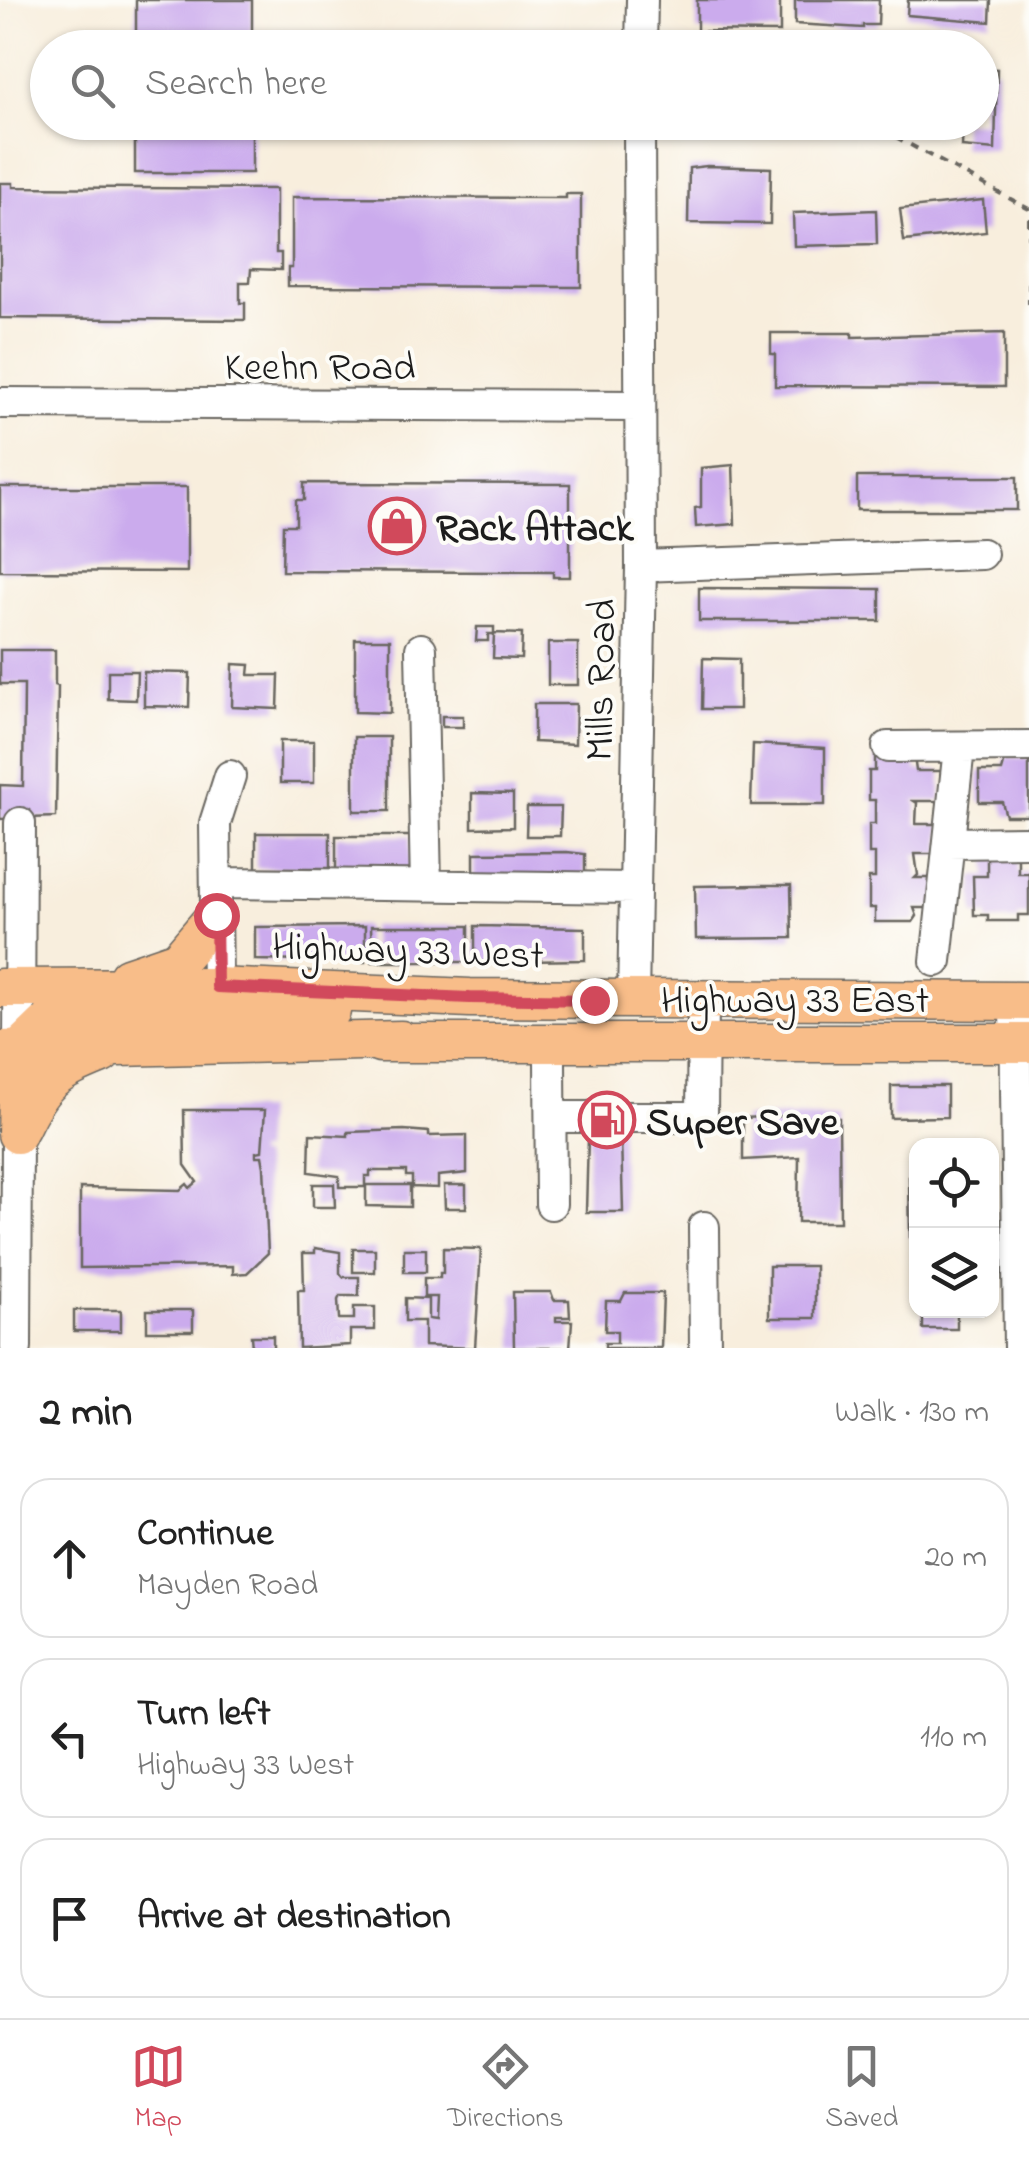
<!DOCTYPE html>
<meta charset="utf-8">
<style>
body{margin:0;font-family:"Indie Flower",sans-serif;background:#f6f6f6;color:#222}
.controls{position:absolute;right:30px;bottom:30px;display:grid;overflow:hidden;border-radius:20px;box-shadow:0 2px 8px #0004}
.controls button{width:90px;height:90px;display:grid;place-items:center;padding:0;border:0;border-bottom:2px solid #e0e0e0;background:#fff;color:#222;font:50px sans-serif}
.stop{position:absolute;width:30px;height:30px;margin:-22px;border:8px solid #d1495b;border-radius:50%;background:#fff}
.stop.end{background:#d1495b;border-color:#fff;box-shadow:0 2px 10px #0008}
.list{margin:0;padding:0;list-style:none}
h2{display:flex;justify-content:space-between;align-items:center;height:130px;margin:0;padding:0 40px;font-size:42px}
h2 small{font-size:32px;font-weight:400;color:#767676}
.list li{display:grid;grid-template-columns:65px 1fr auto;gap:30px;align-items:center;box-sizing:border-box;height:160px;margin:0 20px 20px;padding:0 20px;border:2px solid #e0e0e0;border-radius:30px}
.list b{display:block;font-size:38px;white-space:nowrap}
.list p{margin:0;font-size:32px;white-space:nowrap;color:#767676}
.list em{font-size:32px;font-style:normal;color:#767676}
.icon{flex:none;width:55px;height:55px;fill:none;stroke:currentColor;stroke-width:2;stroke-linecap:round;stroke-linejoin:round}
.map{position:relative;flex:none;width:1029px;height:1348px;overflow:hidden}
.search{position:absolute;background:#fff;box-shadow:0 2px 8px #0004;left:30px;right:30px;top:30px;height:110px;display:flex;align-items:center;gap:25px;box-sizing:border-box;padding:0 35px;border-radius:55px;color:#767676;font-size:38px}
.sheet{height:670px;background:#fff}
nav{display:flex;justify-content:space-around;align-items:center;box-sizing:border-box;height:140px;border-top:2px solid #e0e0e0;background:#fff;font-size:28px;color:#767676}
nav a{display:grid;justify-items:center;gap:5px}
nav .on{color:#d1495b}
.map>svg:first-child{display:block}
.building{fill:#cbabed}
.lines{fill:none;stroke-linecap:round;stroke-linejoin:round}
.minor-casing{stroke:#696660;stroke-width:34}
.major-casing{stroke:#696660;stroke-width:41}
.path{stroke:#696660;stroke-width:4;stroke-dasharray:8 8;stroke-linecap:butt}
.minor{stroke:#fff;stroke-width:30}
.major{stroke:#f8bd89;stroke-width:38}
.route{stroke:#d1495b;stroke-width:12}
.labels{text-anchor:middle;stroke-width:8;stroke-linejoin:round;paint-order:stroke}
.street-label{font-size:40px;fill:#1c1c1c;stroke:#fdfcf7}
.poi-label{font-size:40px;font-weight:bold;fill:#1c1c1c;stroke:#fdfcf7;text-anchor:start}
</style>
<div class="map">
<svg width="1029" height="1348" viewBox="0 0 1029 1348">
<rect width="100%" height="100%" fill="#fdfcf7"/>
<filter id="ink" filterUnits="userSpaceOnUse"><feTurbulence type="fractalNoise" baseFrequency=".01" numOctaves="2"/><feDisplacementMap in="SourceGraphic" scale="20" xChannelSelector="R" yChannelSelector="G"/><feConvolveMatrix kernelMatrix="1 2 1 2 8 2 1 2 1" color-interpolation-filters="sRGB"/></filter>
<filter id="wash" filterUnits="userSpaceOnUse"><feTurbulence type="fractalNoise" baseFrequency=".0048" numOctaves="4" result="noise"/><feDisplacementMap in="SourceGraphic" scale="40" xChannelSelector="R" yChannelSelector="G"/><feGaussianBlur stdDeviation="2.25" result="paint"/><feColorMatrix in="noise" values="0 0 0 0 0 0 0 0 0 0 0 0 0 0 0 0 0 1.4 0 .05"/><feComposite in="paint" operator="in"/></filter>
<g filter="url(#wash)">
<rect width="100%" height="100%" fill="#f8eedd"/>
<g id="blocks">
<path class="building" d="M 136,0 L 252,0 L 252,48 L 136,48 Z
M 697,0 L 780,0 L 780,32 L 697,31 Z
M 795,0 L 879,0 L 878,25 L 863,25 L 863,28 L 795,24 Z
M 908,0 L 991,0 L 990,22 L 907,15 Z
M 982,68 L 997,69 L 995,150 L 962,147 L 963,122 L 982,122 Z
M 135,122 L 252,122 L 252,173 L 135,173 Z
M 707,166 L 771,168 L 770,224 L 688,223 L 689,168 Z
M 0,183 L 13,183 L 13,187 L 276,189 L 276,253 L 281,253 L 281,270 L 251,269 L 250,282 L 240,282 L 240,303 L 245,303 L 245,320 L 0,318 Z
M 566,194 L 581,194 L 581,287 L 288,286 L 288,268 L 292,268 L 292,197 L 566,198 Z
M 983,200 L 986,232 L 904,241 L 900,209 Z
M 876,210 L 877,244 L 794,246 L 793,213 Z
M 771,333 L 852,333 L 852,337 L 1004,333 L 1004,387 L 775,386 L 775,354 L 771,354 Z
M 733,465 L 735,524 L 696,527 L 695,508 L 701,507 L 701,468 Z
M 857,477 L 1017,477 L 1017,510 L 857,510 Z
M 304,483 L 570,484 L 570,577 L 553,577 L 553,572 L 282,571 L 283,525 L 296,525 L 296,500 L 304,500 Z
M 0,487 L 187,487 L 187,572 L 0,571 Z
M 699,588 L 880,589 L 880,621 L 699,621 Z
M 477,627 L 494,627 L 494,633 L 522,634 L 521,659 L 493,658 L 494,634 L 488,634 L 488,641 L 476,641 Z
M 355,639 L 390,639 L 390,713 L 355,712 Z
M 548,643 L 578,643 L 578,685 L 548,685 Z
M 0,650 L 55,650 L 55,685 L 58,686 L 56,817 L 0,819 L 0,785 L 23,786 L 24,684 L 0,684 Z
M 703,658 L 739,659 L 739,709 L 702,709 Z
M 233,664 L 250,665 L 249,675 L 279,675 L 278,709 L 232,707 Z
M 108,671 L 137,671 L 136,700 L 108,699 Z
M 144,672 L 190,673 L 189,707 L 144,706 Z
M 534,704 L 576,704 L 575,744 L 534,742 Z
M 442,716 L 463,716 L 463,727 L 442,727 Z
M 354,737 L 389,737 L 389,811 L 354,811 Z
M 280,741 L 314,741 L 314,783 L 280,783 Z
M 753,744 L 825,748 L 825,805 L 751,805 Z
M 875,756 L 914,756 L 916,771 L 941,771 L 941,801 L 914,801 L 917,803 L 916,824 L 941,824 L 941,854 L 915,854 L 918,875 L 915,878 L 941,878 L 941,908 L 914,908 L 917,916 L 913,922 L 875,922 L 875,908 L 869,908 L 869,878 L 875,878 L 875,854 L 869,854 L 869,824 L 875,824 L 875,800 L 869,800 L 869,771 L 875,771 Z
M 1006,757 L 1029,758 L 1029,816 L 1006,816 L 1002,802 L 979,802 L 979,771 L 1002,771 Z
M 472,793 L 513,794 L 513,827 L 472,828 Z
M 527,807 L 561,807 L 560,836 L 526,836 Z
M 256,833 L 330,833 L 330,868 L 256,868 Z
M 336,836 L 410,836 L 410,870 L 336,870 Z
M 987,849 L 1018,849 L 1018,873 L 1029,873 L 1029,915 L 1018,915 L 1018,921 L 988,921 L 988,915 L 974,915 L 973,876 L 987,876 Z
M 567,852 L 585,854 L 585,884 L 474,884 L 474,853 Z
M 762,885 L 791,885 L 792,938 L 696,939 L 695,886 Z
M 365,926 L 365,962 L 255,960 L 255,927 Z
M 371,926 L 469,926 L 469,962 L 372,962 Z
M 475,926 L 585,928 L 585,960 L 475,962 Z
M 891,1086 L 947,1086 L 947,1117 L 891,1118 Z
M 589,1100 L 620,1100 L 623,1212 L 586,1212 Z
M 184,1110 L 265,1110 L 262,1151 L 256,1152 L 256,1156 L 262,1156 L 264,1167 L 268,1253 L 247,1273 L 233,1274 L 233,1266 L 80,1268 L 80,1188 L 180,1190 L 187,1184 L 190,1188 L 197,1182 L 185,1165 Z
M 785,1116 L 839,1118 L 840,1222 L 798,1222 L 799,1157 L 743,1160 L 743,1118 Z
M 404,1130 L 429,1132 L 429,1136 L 467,1135 L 467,1173 L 438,1176 L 438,1188 L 412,1187 L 412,1176 L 406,1176 L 406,1171 L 370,1171 L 370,1176 L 365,1176 L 365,1187 L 339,1187 L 339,1176 L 309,1172 L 310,1134 L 348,1136 L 348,1132 Z
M 909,1177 L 916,1177 L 916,1237 L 910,1237 Z
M 313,1184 L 334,1184 L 335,1207 L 313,1207 Z
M 366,1185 L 410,1185 L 410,1207 L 366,1206 Z
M 444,1185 L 466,1185 L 466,1208 L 445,1208 Z
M 315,1248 L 340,1252 L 340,1273 L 343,1277 L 359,1277 L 359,1296 L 340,1296 L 338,1300 L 339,1319 L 354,1319 L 354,1307 L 375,1307 L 375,1330 L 350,1330 L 350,1345 L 299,1348 L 298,1290 L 304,1290 L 303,1253 L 315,1253 Z
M 443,1248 L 481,1249 L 475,1348 L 424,1346 L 424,1321 L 405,1321 L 405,1298 L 428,1299 L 428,1319 L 436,1320 L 437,1297 L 424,1297 L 424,1278 L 440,1278 L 440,1273 L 443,1273 Z
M 353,1249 L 375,1249 L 375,1272 L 353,1272 Z
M 404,1249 L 426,1249 L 426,1272 L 404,1272 Z
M 769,1266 L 815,1266 L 815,1318 L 769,1318 Z
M 513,1292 L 551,1292 L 554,1300 L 569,1300 L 570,1317 L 556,1317 L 556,1321 L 572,1321 L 570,1348 L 514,1348 Z
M 625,1293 L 663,1293 L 661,1348 L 605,1348 L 605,1343 L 617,1343 L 617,1331 L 605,1331 L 606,1301 L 621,1301 Z
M 74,1310 L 121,1310 L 121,1331 L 74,1331 Z
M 147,1310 L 193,1310 L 193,1331 L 147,1331 Z
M 923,1310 L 957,1310 L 957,1329 L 923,1329 Z
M 251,1336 L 273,1336 L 273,1348 L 252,1348 Z"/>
</g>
</g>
<g filter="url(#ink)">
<use href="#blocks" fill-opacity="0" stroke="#696660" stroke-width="2.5"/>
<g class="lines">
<g class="minor-casing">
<path id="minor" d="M 641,48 L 642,0
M 0,403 L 640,406
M 641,566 L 982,554
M 421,649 L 426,886
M 888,747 L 1029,746
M 949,843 L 1029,842
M 216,883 L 634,888
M 936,961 L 959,748
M 217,987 L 215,823 L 230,776
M 633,1000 L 641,566 L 639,122
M 1015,1001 L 1019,1348
M 19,1050 L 20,823
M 550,1061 L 551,1204
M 551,1117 L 702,1117 L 703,1000
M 704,1227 L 705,1348
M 16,1348 L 17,1134"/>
</g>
<g class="major-casing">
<path id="major" d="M 128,977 L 178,960 L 216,915
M 0,988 L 217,987 L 470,998 L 1029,1001
M 380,1043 L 1029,1043
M 0,1050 L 401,1040
M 20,1128 C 42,1081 55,1073 102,1054
M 17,1134 L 19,1050 L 47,1023 L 84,1018 L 260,1017 L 331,1011"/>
</g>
<path class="path" d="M 868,122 L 1029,209 L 1029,304"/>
<use href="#minor" class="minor"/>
<use href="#major" class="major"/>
</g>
</g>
<g class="lines" filter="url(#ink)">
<path class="route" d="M 216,915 L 217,987 L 470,998 L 594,1000"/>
</g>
<defs>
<g id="shop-ring" transform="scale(2.875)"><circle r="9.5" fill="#fdfcf7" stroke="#d1495b" stroke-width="1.5"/><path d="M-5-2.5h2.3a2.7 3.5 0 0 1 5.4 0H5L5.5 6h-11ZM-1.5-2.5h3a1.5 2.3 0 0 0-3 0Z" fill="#d1495b"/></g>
<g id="fuel-ring" transform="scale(2.875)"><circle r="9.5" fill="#fdfcf7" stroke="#d1495b" stroke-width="1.5"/><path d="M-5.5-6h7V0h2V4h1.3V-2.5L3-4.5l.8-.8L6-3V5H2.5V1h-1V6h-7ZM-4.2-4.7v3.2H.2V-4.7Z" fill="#d1495b"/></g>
</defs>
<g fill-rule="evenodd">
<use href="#shop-ring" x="397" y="526"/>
<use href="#fuel-ring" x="607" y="1120"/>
</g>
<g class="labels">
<g class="street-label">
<text x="320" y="379">Keehn Road</text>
<text transform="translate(599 680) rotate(-89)" y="14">Mills Road</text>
<text transform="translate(408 949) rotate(2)" y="14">Highway 33 West</text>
<text x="795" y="1012">Highway 33 East</text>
</g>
<g class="poi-label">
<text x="436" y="540">Rack Attack</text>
<text x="646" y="1134">Super Save</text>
</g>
</g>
</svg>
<div class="controls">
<button><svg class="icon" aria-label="locate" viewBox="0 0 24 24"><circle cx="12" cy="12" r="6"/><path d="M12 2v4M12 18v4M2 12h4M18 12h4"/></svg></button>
<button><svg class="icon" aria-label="layers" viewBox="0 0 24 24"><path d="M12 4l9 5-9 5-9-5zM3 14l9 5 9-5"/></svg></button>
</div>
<div class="stop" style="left:216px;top:915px"></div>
<div class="stop end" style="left:594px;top:1000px"></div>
<div class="search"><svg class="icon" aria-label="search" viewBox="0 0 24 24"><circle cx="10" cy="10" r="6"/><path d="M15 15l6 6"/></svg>Search here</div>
</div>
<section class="sheet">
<h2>2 min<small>Walk · 130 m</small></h2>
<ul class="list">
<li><svg class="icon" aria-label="ahead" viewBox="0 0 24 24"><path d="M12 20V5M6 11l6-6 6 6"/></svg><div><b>Continue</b><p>Mayden Road</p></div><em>20 m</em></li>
<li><svg class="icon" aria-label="left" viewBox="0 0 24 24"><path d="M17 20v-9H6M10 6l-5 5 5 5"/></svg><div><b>Turn left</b><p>Highway 33 West</p></div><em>110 m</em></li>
<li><svg class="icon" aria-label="arrive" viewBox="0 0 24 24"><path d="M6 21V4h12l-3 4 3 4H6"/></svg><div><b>Arrive at destination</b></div></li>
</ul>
</section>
<nav>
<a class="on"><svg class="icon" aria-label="map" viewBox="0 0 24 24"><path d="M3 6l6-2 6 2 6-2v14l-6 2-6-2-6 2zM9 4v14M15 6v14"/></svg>Map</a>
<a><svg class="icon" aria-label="directions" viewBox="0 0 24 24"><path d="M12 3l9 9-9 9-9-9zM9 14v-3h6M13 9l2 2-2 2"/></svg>Directions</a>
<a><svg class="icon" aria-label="saved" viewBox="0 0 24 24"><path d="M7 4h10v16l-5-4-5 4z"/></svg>Saved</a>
</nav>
